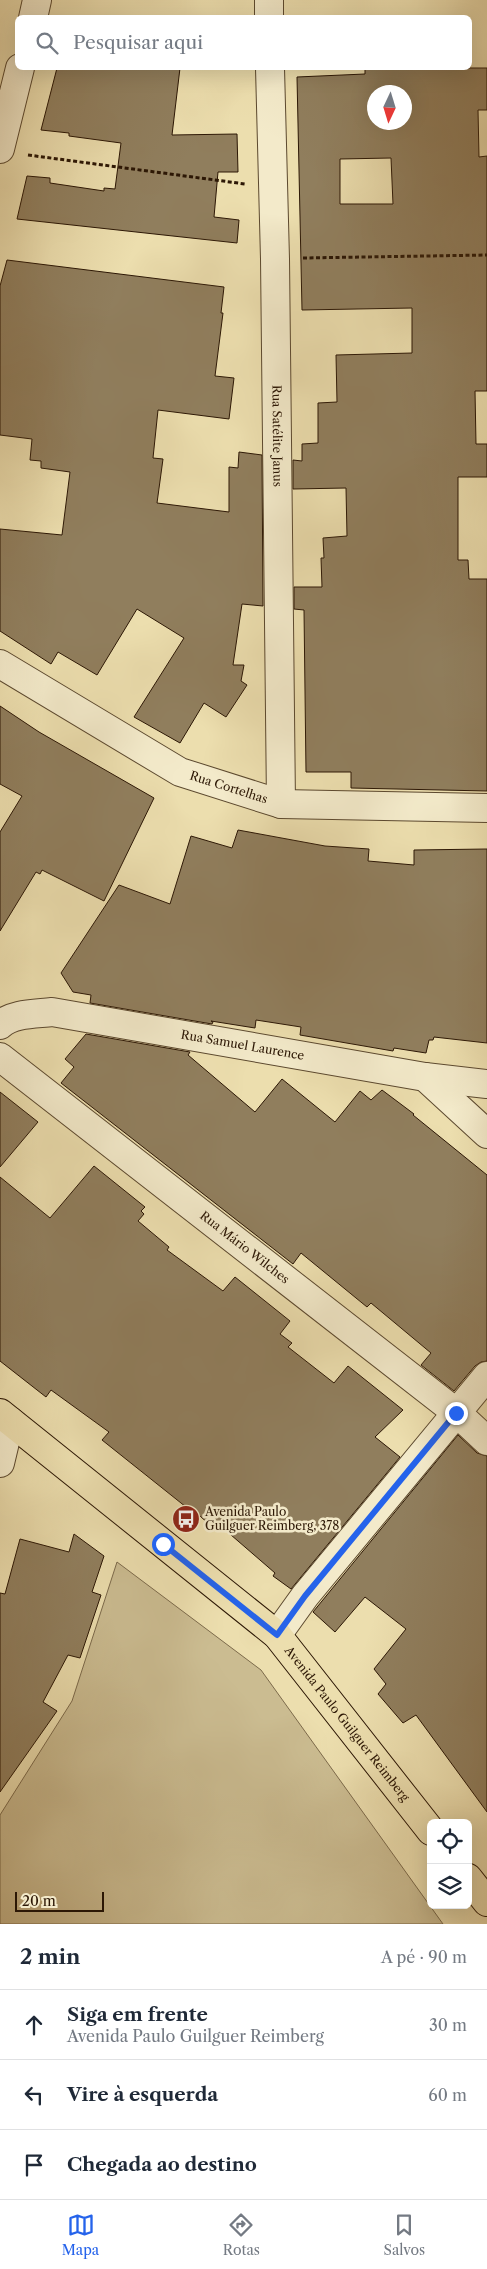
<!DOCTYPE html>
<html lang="pt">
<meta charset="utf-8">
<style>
body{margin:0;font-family:"Libre Caslon Text",serif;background:#f2f2f3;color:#1f2937}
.controls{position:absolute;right:15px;bottom:15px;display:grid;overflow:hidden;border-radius:8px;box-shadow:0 5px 20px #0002}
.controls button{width:45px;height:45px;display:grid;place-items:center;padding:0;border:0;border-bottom:1px solid #e0e1e3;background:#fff;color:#1f2937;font:25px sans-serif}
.compass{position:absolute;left:367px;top:85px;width:45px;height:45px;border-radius:50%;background:#fff;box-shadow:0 5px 20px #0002;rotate:184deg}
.scale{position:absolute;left:15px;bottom:12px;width:89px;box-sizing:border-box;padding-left:5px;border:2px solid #2c1705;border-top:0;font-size:14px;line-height:18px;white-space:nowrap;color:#2c1705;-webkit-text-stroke:4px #f3eaca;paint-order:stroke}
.stop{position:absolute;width:15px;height:15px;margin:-11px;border:4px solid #2563eb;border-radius:50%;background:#fff}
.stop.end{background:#2563eb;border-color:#fff;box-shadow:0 1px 5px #0008}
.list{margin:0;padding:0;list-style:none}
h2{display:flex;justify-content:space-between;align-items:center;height:65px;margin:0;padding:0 20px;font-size:21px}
h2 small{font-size:16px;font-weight:400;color:#747a83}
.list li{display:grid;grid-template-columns:32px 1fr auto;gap:15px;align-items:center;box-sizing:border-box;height:70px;padding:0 20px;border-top:1px solid #e0e1e3}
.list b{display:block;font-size:19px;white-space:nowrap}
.list p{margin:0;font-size:16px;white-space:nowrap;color:#747a83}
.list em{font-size:16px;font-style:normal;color:#747a83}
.icon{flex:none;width:28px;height:28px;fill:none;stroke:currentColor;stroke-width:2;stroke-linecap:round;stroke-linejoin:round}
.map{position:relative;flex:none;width:487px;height:1924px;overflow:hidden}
.search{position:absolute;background:#fff;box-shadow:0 5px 20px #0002;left:15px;right:15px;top:15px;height:55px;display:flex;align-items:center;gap:12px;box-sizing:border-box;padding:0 18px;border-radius:8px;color:#747a83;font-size:19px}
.sheet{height:275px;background:#fff}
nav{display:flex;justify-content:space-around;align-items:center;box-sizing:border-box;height:70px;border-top:1px solid #e0e1e3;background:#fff;font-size:14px;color:#747a83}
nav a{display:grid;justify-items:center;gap:2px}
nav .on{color:#2563eb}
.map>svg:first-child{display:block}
.green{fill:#cbbc91;stroke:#7c6a4b}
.building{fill:#907e5d;stroke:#2c1705;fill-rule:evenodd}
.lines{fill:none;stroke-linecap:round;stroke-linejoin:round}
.minor-casing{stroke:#5c492f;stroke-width:30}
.major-casing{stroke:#2c1705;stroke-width:30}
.path{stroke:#2c1705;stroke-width:3;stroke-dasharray:4 2.5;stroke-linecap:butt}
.minor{stroke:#f3eaca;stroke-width:28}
.major{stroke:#ecdeae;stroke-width:28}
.route{stroke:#2563eb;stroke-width:6}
.labels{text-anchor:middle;stroke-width:5;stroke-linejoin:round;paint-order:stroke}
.street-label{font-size:12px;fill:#2c1705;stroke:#f3eaca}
.poi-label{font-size:12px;fill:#2c1705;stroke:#f3eaca;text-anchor:start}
</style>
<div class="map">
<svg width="487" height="1924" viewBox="0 0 487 1924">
<rect width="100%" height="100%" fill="#ecdeae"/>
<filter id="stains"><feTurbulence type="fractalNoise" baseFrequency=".004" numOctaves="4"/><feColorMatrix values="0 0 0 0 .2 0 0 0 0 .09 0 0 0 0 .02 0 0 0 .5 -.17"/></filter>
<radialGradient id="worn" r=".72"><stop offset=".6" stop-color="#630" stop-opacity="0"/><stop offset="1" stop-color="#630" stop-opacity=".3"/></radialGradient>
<path class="green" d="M 117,1562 L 261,1670 L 443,1924 L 0,1924 L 0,1815 L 72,1701 Z"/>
<path class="building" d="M 57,68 L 180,68 L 172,135 L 237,134 L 238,172 L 218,172 L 214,217 L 239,220 L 237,243 L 17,219 L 27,176 L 50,178 L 50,183 L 104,191 L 104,188 L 115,189 L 121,143 L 69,136 L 69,133 L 41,130 Z
M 365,68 L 487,68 L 487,110 L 478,110 L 479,157 L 487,156 L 487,391 L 475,391 L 476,444 L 487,444 L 487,477 L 458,477 L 458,560 L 468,560 L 469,579 L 487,579 L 487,791 L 351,788 L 351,772 L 306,772 L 304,610 L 294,609 L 294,587 L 322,587 L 321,558 L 324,558 L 323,538 L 347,536 L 346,488 L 293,489 L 293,460 L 302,461 L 302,444 L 318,443 L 318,403 L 337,402 L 336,355 L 412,353 L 412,308 L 302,310 L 297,77 L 365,74 ZM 374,92 L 404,92 L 404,122 L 374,122 ZM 391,158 L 393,204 L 340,204 L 340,159 Z
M 7,260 L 224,287 L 221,313 L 223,313 L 215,376 L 234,378 L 229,419 L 158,410 L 153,458 L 163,459 L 157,503 L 229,512 L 229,467 L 238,468 L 239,452 L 262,455 L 263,606 L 242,604 L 233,665 L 244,665 L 241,681 L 247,685 L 226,717 L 204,703 L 180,743 L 134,717 L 184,638 L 137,609 L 97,675 L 58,652 L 51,664 L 0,631 L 0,529 L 62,535 L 70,472 L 41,468 L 41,461 L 30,460 L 32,439 L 0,435 L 0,286 Z
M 0,706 L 39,732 L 154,798 L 104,901 L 42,870 L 40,874 L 36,872 L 0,931 L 0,832 L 22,796 L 0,784 Z
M 238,830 L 325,846 L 369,849 L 368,861 L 414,865 L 414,850 L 487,849 L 487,1043 L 434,1037 L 433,1040 L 429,1040 L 426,1053 L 394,1048 L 393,1051 L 300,1035 L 301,1027 L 256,1020 L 255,1028 L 211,1021 L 213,1022 L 212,1024 L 90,1003 L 91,995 L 73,992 L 61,973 L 119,885 L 170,904 L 191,836 L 232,848 Z
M 86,1034 L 190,1052 L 188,1055 L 255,1112 L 282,1079 L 335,1122 L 360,1091 L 371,1100 L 382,1090 L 414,1114 L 413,1115 L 487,1175 L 487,1361 L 481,1362 L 475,1366 L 454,1391 L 421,1365 L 431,1353 L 371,1303 L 367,1307 L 301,1253 L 293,1264 L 61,1083 L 74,1067 L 65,1059 Z
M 0,1092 L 38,1122 L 0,1167 Z
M 94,1166 L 145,1207 L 141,1211 L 144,1214 L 138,1221 L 169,1247 L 167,1250 L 223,1291 L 235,1277 L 290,1321 L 280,1334 L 292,1343 L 288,1347 L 334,1383 L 348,1366 L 403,1410 L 375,1437 L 400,1457 L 291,1589 L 273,1576 L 275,1573 L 216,1522 L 212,1527 L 188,1505 L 186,1507 L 102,1440 L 109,1432 L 51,1390 L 46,1397 L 0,1361 L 0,1177 L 50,1218 Z
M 458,1435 L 477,1453 L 487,1456 L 487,1812 L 416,1715 L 403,1723 L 378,1694 L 386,1684 L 374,1669 L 406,1629 L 365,1597 L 335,1632 L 313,1612 Z
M 74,1534 L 104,1556 L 92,1592 L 101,1595 L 80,1658 L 68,1655 L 43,1702 L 57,1711 L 0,1792 L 0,1593 L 5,1594 L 20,1539 L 69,1552 Z"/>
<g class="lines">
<g class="minor-casing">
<g id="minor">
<path d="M 269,0 L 269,18"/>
<path d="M 33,18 L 37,0"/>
<path id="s1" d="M 270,68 L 275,259 L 281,804"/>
<path d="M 0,149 L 20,68"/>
<path id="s2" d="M 0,664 L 180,772 L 281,804 L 487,808"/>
<path id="s3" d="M 0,1025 C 13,1013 35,1014 52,1012 L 425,1077 L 487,1084"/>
<path id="s4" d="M 0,1057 L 457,1413 L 487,1441"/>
<path d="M 425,1077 L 487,1134"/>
<path d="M 0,1463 L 10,1421"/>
<path d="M 277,1635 L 305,1596 L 487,1376"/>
</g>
</g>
<g class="major-casing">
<g id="major">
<path id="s5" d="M 0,1413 L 277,1635 L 431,1831"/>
<path d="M 468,1878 L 487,1902"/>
</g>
</g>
<path class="path" d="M 28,155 L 245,184
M 303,258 L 487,255"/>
<use href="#minor" class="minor"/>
<use href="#major" class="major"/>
</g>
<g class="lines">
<path class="route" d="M 163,1544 L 277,1635 L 305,1596 L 456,1413"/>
</g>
<defs>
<g id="bus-disc" transform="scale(1.4375)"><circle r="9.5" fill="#8f2418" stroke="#f3eaca"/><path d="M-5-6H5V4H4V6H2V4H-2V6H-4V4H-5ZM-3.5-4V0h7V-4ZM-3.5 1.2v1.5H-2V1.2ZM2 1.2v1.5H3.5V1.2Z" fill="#fff"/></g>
</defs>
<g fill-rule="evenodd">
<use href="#bus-disc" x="186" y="1519"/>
</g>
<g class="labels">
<g class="street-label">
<text dy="4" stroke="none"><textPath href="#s1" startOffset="368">Rua Satélite Janus</textPath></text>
<text dy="4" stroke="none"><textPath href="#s2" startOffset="261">Rua Cortelhas</textPath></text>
<text dy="4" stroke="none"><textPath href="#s3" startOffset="248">Rua Samuel Laurence</textPath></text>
<text dy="4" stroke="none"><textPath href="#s4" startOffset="310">Rua Mário Wilches</textPath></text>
<text dy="4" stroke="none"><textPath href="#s5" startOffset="468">Avenida Paulo Guilguer Reimberg</textPath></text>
</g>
<g class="poi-label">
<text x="205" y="1516">Avenida Paulo<tspan x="205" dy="14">Guilguer Reimberg, 378</tspan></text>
</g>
</g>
<rect width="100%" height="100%" filter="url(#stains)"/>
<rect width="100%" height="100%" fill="url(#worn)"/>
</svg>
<div class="controls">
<button><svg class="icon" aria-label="locate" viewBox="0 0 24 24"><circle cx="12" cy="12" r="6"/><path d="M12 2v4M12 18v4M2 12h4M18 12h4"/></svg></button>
<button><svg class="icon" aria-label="layers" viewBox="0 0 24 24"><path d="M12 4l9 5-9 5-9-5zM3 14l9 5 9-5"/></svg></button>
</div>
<svg class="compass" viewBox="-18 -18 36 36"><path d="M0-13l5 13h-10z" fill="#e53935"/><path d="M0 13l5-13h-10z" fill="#747a83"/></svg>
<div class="scale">20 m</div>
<div class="stop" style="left:163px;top:1544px"></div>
<div class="stop end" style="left:456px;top:1413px"></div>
<div class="search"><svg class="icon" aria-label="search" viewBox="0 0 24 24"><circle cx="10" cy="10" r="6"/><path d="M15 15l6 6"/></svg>Pesquisar aqui</div>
</div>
<section class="sheet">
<h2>2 min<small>A pé · 90 m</small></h2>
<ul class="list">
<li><svg class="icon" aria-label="ahead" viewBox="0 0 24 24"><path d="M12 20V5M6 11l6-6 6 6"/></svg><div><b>Siga em frente</b><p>Avenida Paulo Guilguer Reimberg</p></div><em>30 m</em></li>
<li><svg class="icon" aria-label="left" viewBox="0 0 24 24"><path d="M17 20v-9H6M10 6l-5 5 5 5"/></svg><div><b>Vire à esquerda</b></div><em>60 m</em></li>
<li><svg class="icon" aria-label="arrive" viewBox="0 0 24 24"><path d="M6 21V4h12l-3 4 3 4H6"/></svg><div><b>Chegada ao destino</b></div></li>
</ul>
</section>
<nav>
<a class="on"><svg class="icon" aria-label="map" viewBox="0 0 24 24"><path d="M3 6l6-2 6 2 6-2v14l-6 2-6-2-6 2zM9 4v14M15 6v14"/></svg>Mapa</a>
<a><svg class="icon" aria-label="directions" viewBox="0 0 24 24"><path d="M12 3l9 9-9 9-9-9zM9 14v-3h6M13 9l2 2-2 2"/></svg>Rotas</a>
<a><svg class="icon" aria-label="saved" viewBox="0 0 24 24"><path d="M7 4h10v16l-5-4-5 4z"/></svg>Salvos</a>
</nav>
